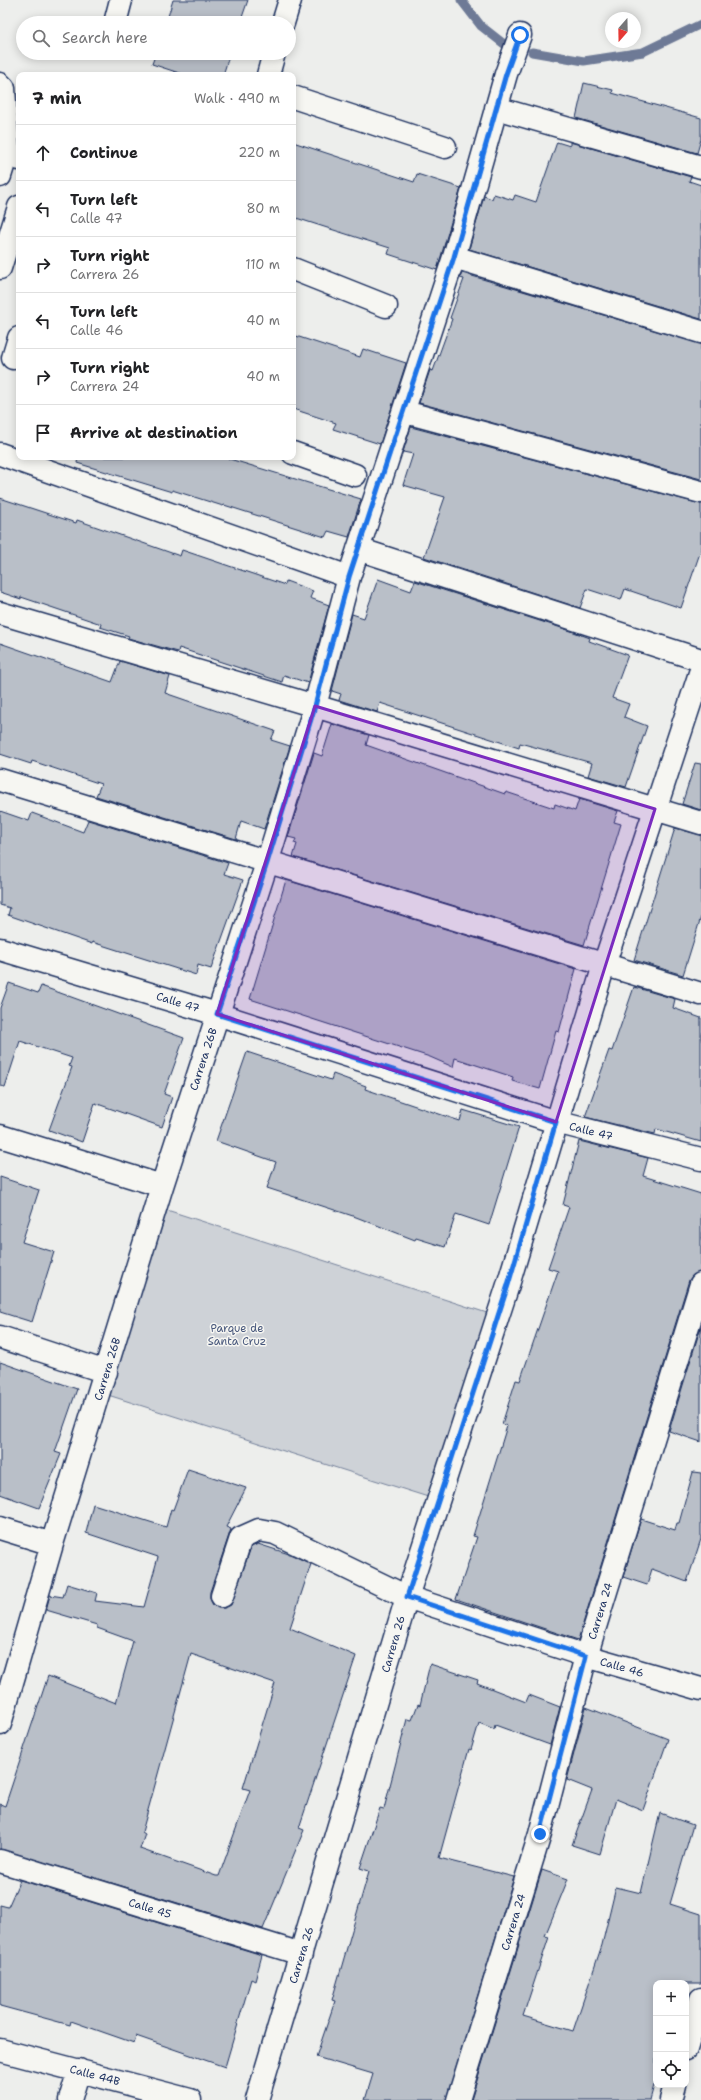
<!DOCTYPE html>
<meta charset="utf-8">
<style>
body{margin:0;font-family:"Shantell Sans",sans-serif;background:#f2f2f2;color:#202124}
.controls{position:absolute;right:12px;bottom:12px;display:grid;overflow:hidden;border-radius:8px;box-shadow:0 2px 10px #0003}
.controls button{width:36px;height:36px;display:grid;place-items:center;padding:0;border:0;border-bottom:1px solid #e0e0e0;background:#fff;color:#202124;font:20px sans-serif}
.compass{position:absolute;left:605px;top:12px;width:36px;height:36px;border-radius:50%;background:#fff;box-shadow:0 2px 10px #0003;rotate:200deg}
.stop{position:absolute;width:12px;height:12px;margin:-9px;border:3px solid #1a73e8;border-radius:50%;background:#fff}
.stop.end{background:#1a73e8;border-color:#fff;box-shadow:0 1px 4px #0008}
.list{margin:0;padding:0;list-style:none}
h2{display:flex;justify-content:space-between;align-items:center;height:52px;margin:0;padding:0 16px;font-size:17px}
h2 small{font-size:13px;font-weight:400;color:#757577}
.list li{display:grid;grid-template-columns:26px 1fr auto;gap:12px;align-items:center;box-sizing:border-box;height:56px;padding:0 16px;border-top:1px solid #e0e0e0}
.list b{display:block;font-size:15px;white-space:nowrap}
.list p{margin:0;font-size:13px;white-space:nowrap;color:#757577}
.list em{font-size:13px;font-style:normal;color:#757577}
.icon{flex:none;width:22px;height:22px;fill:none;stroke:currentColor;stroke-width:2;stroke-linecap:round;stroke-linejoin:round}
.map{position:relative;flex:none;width:701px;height:2100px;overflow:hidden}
.search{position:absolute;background:#fff;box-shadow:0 2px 10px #0003;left:16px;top:16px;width:280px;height:44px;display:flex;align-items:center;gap:10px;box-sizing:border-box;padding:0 14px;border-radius:22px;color:#757577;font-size:15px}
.panel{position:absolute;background:#fff;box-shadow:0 2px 10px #0003;left:16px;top:72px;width:280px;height:388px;border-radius:8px}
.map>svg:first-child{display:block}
.green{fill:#ced2d7;stroke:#74809a}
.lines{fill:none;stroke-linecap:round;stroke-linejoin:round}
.stream{stroke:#6e7a96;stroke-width:9}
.building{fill:#b9bfc8;stroke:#1b2f5e;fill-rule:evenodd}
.minor-casing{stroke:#1b2f5e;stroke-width:25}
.minor{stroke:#f6f6f2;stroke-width:22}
.route{stroke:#1a73e8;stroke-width:5}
.marked{fill:#7b2cbf;fill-opacity:0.2;stroke:#7b2cbf;stroke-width:3;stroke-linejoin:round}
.labels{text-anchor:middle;stroke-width:3;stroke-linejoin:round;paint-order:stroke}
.street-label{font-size:11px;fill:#1b2f5e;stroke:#f6f6f2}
.park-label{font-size:11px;fill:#48587c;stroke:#f6f6f2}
</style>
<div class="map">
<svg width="701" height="2100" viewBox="0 0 701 2100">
<rect width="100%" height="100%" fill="#edeeec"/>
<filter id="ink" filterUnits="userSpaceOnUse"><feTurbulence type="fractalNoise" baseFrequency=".025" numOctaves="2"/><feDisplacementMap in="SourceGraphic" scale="8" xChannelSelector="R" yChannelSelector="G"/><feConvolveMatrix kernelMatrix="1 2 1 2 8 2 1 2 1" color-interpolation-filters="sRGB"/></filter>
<g filter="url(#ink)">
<path class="green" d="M 167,1210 L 487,1313 L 428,1497 L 108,1395 Z"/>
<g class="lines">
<path class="stream" d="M 461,0 L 481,26 L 504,44
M 532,52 L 584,61 L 643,52 L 701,24"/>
</g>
<path class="building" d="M 173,0 L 248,0 L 240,23 L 166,23 Z
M 156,53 L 230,53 L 223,75 L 185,75 L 152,64 Z
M 584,83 L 613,90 L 612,93 L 701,118 L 701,139 L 697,153 L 576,118 Z
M 293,142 L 414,182 L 417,174 L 461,188 L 437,270 L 388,254 L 390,248 L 293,217 Z
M 557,142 L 570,146 L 570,142 L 691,177 L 689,181 L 701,185 L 701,319 L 469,249 L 484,196 L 492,199 L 494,194 L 513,200 L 515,195 L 536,202 Z
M 462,273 L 701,344 L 701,479 L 419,403 L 430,370 L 433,371 L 452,319 L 450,318 L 464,279 L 460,278 Z
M 293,335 L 360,357 L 363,349 L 406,363 L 380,444 L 333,429 L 336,423 L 293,409 Z
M 411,427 L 701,504 L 701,550 L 681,608 L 625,589 L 621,600 L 587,589 L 580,608 L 424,557 L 445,497 L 403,485 L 413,454 L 403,452 Z
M 78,457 L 223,457 L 361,499 L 349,537 L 328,531 L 325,537 L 224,505 L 223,506 L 172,490 L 172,492 L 77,463 Z
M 0,498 L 76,523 L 77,520 L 180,556 L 182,550 L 285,585 L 286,581 L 313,591 L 310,598 L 329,605 L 308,683 L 284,675 L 282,682 L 179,648 L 178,652 L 128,638 L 129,636 L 100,627 L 101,624 L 21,597 L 21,599 L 0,592 Z
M 378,579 L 411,591 L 415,581 L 571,631 L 590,638 L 589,641 L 628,655 L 612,698 L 629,704 L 624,717 L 647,726 L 626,787 L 588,776 L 592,763 L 520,743 L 519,748 L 380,703 L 377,712 L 339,700 L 341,694 L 332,691 L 352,614 L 364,618 Z
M 0,643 L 112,682 L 120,661 L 170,676 L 165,693 L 275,731 L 271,740 L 290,746 L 264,829 L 241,821 L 236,839 L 96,796 L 101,784 L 32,761 L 31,764 L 0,754 Z
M 332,724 L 369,735 L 366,745 L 505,794 L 506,792 L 554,808 L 555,804 L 575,811 L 579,799 L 618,811 L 614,822 L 621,824 L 584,945 L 293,857 L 297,844 L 294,843 L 296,839 L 288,837 L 314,753 L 322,756 Z
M 695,763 L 701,764 L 701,810 L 682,804 Z
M 0,811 L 29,821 L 32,813 L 83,832 L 88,820 L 228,863 L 224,874 L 243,880 L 211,969 L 198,965 L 196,975 L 92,942 L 92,944 L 8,915 L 10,908 L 0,905 Z
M 675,828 L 701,835 L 701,917 L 683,975 L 634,960 Z
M 286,880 L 576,969 L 559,1032 L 556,1031 L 540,1089 L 512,1081 L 513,1077 L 455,1058 L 453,1067 L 430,1057 L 250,999 Z
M 9,983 L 38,993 L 41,986 L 184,1038 L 164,1094 L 172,1097 L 162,1127 L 95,1103 L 82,1142 L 49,1130 L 72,1067 L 69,1066 L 72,1058 L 20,1041 L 5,1087 L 0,1086 L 0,1008 Z
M 634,987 L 675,999 L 673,1008 L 701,1018 L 701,1142 L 656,1129 L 655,1134 L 585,1117 L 609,1050 L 612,1051 Z
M 247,1052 L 331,1080 L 333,1074 L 366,1086 L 365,1089 L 460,1121 L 463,1110 L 519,1127 L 489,1225 L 456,1214 L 445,1247 L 416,1238 L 415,1240 L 356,1217 L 267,1188 L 276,1162 L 216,1141 Z
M 579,1141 L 648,1158 L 643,1176 L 701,1194 L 701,1272 L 693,1275 L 689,1280 L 578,1640 L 456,1599 L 477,1537 L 473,1536 L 507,1426 L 502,1424 L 516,1380 L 520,1381 L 558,1271 L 548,1268 L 569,1207 L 563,1205 Z
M 0,1177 L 39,1190 L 22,1242 L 54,1252 L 32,1322 L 0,1312 Z
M 701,1326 L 701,1442 L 669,1431 Z
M 0,1362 L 77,1389 L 55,1452 L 61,1454 L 39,1508 L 0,1494 Z
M 188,1469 L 246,1488 L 226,1527 L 231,1529 L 210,1592 L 210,1599 L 213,1605 L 218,1608 L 224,1608 L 231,1605 L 251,1547 L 258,1544 L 292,1555 L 311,1564 L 290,1628 L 356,1656 L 299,1828 L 304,1830 L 263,1929 L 0,1849 L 0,1804 L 5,1806 L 48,1676 L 116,1703 L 133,1641 L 97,1628 L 97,1625 L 46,1610 L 50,1595 L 63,1597 L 67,1584 L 97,1593 L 95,1601 L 144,1607 L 158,1557 L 86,1533 L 93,1504 L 166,1527 L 171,1509 L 173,1510 ZM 191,1654 L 275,1683 L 243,1788 L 250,1790 L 219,1876 L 216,1876 L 140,1849 L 145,1834 L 142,1832 Z
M 693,1472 L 701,1473 L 701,1539 L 687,1582 L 652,1569 L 647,1585 L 623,1577 L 641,1519 L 675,1530 L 677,1523 L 679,1523 Z
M 430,1664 L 478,1680 L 477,1683 L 526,1702 L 529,1695 L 560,1707 L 550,1745 L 495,1725 L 494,1729 L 479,1723 L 471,1750 L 469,1749 L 439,1858 L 514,1877 L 446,2100 L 365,2100 L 373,2074 L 316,2057 L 335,2001 L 332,2000 L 369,1871 L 360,1868 L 380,1808 L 384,1809 L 407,1719 L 412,1720 L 418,1704 L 420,1705 Z
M 586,1707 L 668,1739 L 643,1810 L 616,1799 L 600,1854 L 572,1845 L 592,1790 L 567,1780 Z
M 660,1813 L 693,1825 L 670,1904 L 701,1914 L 701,1983 L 656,1983 L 656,2078 L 650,2100 L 471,2100 L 542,1870 L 568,1879 L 545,1936 L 549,1937 L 523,2016 L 573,2031 L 602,1945 L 616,1887 L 641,1893 Z
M 20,1880 L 262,1955 L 255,1981 L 251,1979 L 225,2067 L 136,2036 L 134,2043 L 71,2021 L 70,2025 L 0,2006 L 0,1905 L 8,1907 Z"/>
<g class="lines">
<g class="minor-casing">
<path id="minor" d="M 115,23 L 121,0
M 283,23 L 290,0
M 268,75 L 274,53
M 0,84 L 4,88 L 8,150 L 19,159
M 293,97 L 445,147
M 496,108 L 701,167
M 0,176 L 8,150
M 454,257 L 701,332
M 0,268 L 19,207
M 293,269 L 386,306
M 13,358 L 19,338
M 405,412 L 701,492
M 293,453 L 355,475
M 0,454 L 349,577
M 358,549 L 701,660
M 0,613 L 315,706 L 701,823
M 0,780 L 701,994
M 0,949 L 217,1014 L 556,1122 L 701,1159
M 0,1136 L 162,1186
M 0,1337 L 106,1372
M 0,1528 L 52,1544
M 222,1596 L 241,1538 L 259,1530 L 275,1533 L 407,1597 L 586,1656 L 701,1689
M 0,1724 L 52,1544 L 162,1186 L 267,863 L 315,706 L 349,577 L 454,257 L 506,74 L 520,35
M 0,1861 L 301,1954
M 686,2049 L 701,1999
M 0,2050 L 190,2100
M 70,2100 L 79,2070
M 257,2100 L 407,1597 L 508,1285 L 604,965 L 701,670
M 458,2100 L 540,1834 L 586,1656 L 701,1284
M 671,2100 L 675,2085"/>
</g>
<use href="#minor" class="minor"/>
</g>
</g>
<g class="lines" filter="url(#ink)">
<path class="route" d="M 520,35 L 506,74 L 454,257 L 349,577 L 315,706 L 267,863 L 217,1014 L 556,1122 L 508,1285 L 407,1597 L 586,1656 L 540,1834"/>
</g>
<path class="marked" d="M 315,706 L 655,809 L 556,1122 L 217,1014 Z"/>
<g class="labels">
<g class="street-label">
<text transform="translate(178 1002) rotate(17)" y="4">Calle 47</text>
<text transform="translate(203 1059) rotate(-72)" y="4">Carrera 26B</text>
<text transform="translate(591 1131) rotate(14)" y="4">Calle 47</text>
<text transform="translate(107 1369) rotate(-73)" y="4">Carrera 26B</text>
<text transform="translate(600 1611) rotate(-73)" y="4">Carrera 24</text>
<text transform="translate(393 1644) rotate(-74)" y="4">Carrera 26</text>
<text transform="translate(622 1667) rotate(16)" y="4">Calle 46</text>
<text transform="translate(150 1908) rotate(17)" y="4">Calle 45</text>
<text transform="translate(513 1922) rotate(-73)" y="4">Carrera 24</text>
<text transform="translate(301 1955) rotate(-73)" y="4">Carrera 26</text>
<text transform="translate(95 2075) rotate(15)" y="4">Calle 44B</text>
</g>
<g class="park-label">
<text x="237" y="1332">Parque de<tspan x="237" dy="13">Santa Cruz</tspan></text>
</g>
</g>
</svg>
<div class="controls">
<button>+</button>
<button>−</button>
<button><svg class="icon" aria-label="locate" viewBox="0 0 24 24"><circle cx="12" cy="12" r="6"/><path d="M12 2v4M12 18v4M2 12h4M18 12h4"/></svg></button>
</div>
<svg class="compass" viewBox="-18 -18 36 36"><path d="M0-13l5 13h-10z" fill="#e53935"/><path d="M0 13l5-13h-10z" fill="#757577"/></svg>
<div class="stop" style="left:520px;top:35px"></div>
<div class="stop end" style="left:540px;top:1834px"></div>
<div class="search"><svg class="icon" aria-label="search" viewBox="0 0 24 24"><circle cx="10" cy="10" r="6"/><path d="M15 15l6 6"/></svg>Search here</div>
<section class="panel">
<h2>7 min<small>Walk · 490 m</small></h2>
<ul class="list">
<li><svg class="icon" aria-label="ahead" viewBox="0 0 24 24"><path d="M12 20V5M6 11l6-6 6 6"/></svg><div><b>Continue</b></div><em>220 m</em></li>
<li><svg class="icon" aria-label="left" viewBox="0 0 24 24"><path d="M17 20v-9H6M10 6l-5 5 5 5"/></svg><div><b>Turn left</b><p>Calle 47</p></div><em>80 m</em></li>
<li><svg class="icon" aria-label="right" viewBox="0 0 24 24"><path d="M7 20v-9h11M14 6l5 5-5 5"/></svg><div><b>Turn right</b><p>Carrera 26</p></div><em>110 m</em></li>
<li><svg class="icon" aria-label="left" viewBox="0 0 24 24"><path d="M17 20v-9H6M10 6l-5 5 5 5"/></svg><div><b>Turn left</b><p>Calle 46</p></div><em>40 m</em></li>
<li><svg class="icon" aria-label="right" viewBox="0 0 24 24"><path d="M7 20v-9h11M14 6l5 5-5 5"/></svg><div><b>Turn right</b><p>Carrera 24</p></div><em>40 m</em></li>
<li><svg class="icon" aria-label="arrive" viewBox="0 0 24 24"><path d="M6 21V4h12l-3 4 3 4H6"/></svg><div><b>Arrive at destination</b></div></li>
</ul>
</section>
</div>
